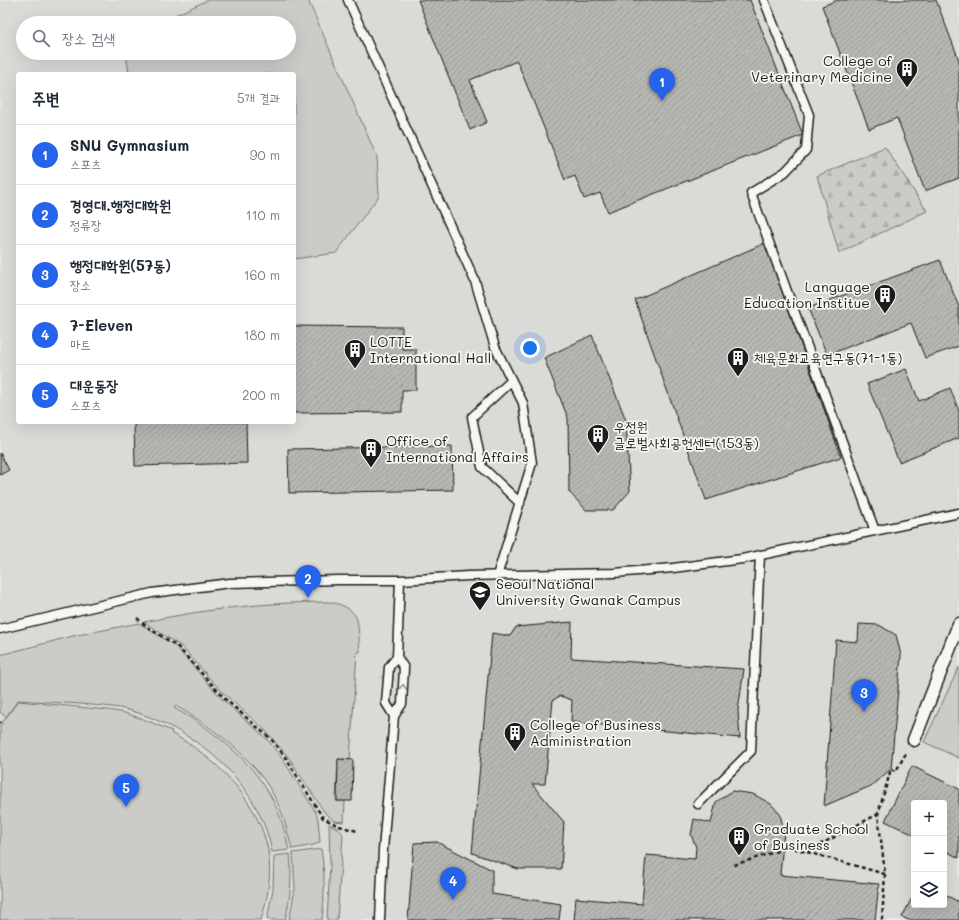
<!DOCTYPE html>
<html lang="ko">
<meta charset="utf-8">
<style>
body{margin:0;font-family:Mali,"Poor Story",sans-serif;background:#f2f2f3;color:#1f2937}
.controls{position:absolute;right:12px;bottom:12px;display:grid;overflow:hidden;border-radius:4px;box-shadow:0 4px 16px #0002}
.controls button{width:36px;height:36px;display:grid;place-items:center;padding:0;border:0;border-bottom:1px solid #e0e1e3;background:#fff;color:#1f2937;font:20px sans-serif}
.you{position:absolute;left:530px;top:348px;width:14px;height:14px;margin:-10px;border:3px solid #fff;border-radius:50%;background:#1a73e8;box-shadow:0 0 0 6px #1a73e833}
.badge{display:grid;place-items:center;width:26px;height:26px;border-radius:50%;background:#2563eb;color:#fff;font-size:13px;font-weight:700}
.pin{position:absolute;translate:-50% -33px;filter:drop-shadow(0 1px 2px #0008)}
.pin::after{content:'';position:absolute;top:21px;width:14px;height:12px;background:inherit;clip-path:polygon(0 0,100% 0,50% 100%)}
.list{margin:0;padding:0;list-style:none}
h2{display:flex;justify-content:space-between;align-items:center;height:52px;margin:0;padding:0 16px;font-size:17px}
h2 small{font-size:13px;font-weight:400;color:#747a83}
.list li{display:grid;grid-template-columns:26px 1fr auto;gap:12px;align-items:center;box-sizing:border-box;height:60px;padding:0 16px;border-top:1px solid #e0e1e3}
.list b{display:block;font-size:15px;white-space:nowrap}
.list p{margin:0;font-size:13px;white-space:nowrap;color:#747a83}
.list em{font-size:13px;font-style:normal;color:#747a83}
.icon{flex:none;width:22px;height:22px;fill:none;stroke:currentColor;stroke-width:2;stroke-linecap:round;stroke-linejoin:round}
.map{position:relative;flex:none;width:959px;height:920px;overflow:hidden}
.search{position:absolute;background:#fff;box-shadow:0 4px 16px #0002;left:16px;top:16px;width:280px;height:44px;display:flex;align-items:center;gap:10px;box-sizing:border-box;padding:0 14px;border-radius:22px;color:#747a83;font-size:15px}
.panel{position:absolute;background:#fff;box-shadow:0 4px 16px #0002;left:16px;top:72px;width:280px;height:352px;border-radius:4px}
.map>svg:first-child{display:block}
.built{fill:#dadad6;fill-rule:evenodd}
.grass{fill:#cbcbc7;stroke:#747472}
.forest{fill:url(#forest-firs);stroke:#747472}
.building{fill:url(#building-hatch);stroke:#1c1c1c}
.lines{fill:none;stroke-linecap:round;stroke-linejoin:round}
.service-casing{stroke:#1c1c1c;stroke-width:11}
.pedestrian-casing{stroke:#1c1c1c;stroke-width:15}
.path{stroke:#1c1c1c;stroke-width:2.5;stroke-dasharray:4 3;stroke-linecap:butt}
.service{stroke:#f6f6f2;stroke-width:8}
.pedestrian{stroke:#f6f6f2;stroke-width:12}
.oneway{stroke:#949492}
.labels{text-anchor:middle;stroke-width:3.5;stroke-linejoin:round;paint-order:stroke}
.poi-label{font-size:14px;fill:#1c1c1c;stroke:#f6f6f2;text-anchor:start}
</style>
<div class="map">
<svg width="959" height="920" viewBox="0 0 959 920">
<defs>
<pattern id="forest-firs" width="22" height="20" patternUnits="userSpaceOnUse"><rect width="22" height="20" fill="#cbcbc7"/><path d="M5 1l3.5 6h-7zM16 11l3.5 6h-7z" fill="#aeaeaa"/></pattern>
<pattern id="building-hatch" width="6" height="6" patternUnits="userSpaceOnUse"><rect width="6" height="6" fill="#b6b6b3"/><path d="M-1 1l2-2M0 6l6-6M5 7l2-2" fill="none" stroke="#9c9c99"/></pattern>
</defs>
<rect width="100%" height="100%" fill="#e9e9e5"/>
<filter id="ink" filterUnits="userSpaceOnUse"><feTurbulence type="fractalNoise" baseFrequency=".025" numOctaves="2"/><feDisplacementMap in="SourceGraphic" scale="8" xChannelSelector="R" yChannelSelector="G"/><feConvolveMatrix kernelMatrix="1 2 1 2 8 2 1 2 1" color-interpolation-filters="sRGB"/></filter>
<g filter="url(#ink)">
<path class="built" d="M 0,0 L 959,0 L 959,920 L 0,920 ZM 23,23 L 289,23 L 289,53 L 23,53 ZM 18,74 L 294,74 L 294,422 L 18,422 ZM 914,803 L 944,803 L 944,905 L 914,905 Z"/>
<path class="grass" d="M 208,0 L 308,0 L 377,157 L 379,196 L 336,253 L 294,259 L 294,74 L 129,74 L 126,53 L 289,53 L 289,23 L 158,23 Z
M 329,602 C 339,603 351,608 356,617 C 359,622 359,645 360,652 L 357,652 L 350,759 L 338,759 L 336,801 L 345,801 L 344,822 L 334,821 L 325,813 L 289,758 L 264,729 L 221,691 L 182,647 L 144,622 C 205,609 267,602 329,602 Z
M 139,623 L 175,646 L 222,699 L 267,739 L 284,761 L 315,811 L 318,819 L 320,842 L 314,845 L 292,849 C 287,831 283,811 273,794 C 251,755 213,728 176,706 L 174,708 C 217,732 261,767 279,814 C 284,826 286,838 289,850 L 272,852 C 259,783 198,731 132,711 C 116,706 98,706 81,704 C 60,703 39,701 18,700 L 6,717 L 0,712 L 0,655 L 73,636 Z
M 959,667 L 959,758 L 924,742 Z
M 18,701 L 108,710 L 125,713 L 143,719 L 172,731 L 171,733 C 215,757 258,799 268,850 C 272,874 268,897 261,920 L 0,920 L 0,726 Z
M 329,824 C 335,827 341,829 343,835 L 337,920 L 327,920 L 330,865 Z
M 321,849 C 325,873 325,896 322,920 L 289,920 L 295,889 L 293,853 Z
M 290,854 C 292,876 291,898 285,920 L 267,920 L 273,889 L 274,856 Z"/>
<path class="forest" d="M 885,147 L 927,211 L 839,253 L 817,176 Z"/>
<path class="building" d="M 418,0 L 750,0 L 803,135 L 608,212 L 600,193 L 584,199 L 575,176 L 565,180 L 517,61 L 470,80 L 487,122 L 470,130 Z
M 838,0 L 936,0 L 959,60 L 959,178 L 925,191 L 897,118 L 869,129 L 822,6 Z
M 765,243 L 841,457 L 706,500 L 635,300 Z
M 940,260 L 959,307 L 959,346 L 925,358 L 911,323 L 827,355 L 808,308 Z
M 294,326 L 402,327 L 402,349 L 416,349 L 416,390 L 402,390 L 402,412 L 294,413 Z
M 592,335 L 626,420 L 630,491 L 613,510 L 586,510 L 569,492 L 568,418 L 544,358 Z
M 906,369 L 919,401 L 950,388 L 959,411 L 959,438 L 899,462 L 867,384 Z
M 134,422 L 246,422 L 247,463 L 135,466 Z
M 452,446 L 453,490 L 289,493 L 288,449 Z
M 0,453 L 9,470 L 0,475 Z
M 572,622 L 571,658 L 744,669 L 738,711 L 740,738 L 571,722 L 572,700 L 560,696 L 553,700 L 545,784 L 532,784 L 564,822 L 561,869 L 518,869 L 472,853 L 492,633 L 510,636 L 516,627 Z
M 859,624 L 879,625 L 896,635 L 901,655 L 891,769 L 871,786 L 824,806 L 836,640 L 858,642 Z
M 338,759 L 353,760 L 352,801 L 337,801 Z
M 912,766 L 959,789 L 959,858 L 944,850 L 944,803 L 914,803 L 914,835 L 885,821 Z
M 732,791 L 753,794 L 771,804 L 780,814 L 784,831 L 780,875 L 879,884 L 875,920 L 574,920 L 576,898 L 642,904 L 646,855 L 695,859 L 696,847 L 691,835 L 694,819 L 711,823 L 716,802 Z
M 437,842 L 492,870 L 492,894 L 561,904 L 559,920 L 408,920 L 414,843 Z
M 914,894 L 914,905 L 944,905 L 944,894 L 959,902 L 959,920 L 908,920 L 902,917 Z"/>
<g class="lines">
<g class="service-casing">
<path id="service" d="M 348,0 L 475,281 L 495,347 L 523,403 L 532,463 L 497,576
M 764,0 L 809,115 L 806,150 L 785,172 L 751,193 L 875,531
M 511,381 L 472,417 L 482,467 L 520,503
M 0,629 L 152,593 L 230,583 L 338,580 L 400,580 L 468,576 L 614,573 L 673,568 L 742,559 L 959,513
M 394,716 L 386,703 L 389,667 L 397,657 L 400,580
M 698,804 L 751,751 L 760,555
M 380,920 L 383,850 L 394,716 L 402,704 L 404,668 L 397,657"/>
</g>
<g class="pedestrian-casing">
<path id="pedestrian" d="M 914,740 L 959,624"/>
</g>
<path class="path" d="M 137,618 L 147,627 L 177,646 L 225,699 L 271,739 L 286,758 L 323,818 L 339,826 L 357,831
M 0,722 L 1,723
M 807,852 L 885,874
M 734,865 L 790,847 L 806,852 L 878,814
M 882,920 L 885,874 L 878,814 L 891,769 L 896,771 L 906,753"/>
<use href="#service" class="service"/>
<use href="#pedestrian" class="pedestrian"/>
</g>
<defs><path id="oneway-chevron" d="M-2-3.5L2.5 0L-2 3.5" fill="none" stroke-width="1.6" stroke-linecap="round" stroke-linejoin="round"/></defs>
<use class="oneway" href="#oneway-chevron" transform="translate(403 687) rotate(-87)"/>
</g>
<defs>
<g id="building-pin" transform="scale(1.15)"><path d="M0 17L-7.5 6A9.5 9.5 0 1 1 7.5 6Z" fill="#1c1c1c" stroke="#f6f6f2"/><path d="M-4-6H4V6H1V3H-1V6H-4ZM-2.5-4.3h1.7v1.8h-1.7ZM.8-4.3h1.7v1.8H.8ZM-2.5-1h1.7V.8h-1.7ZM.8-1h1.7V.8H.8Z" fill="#fff"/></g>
<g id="university-pin" transform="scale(1.15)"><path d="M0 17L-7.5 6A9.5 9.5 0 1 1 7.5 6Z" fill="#1c1c1c" stroke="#f6f6f2"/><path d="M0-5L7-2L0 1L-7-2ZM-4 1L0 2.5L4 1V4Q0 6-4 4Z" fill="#fff"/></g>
</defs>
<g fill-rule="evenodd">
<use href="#building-pin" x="907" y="69"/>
<use href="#building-pin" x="885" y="295"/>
<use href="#building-pin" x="355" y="350"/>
<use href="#building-pin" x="738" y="358"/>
<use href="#building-pin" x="598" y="435"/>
<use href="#building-pin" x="371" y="449"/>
<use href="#university-pin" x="480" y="592"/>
<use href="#building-pin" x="515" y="733"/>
<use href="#building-pin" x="739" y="837"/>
</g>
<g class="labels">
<g class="poi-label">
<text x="892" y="66" text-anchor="end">College of<tspan x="892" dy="16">Veterinary Medicine</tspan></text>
<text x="870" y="292" text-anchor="end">Language<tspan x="870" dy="16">Education Institue</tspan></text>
<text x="370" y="347">LOTTE<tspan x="370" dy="16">International Hall</tspan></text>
<text x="754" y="363">체육문화교육연구동(71-1동)</text>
<text x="614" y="432">우정원<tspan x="614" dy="16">글로벌사회공헌센터(153동)</tspan></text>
<text x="386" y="446">Office of<tspan x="386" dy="16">International Affairs</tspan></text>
<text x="496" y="589">Seoul National<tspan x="496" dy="16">University Gwanak Campus</tspan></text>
<text x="530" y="730">College of Business<tspan x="530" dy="16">Administration</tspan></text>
<text x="754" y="834">Graduate School<tspan x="754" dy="16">of Business</tspan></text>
</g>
</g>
</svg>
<div class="controls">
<button>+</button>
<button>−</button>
<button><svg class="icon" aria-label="layers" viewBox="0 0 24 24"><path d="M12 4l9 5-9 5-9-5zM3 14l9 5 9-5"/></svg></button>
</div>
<div class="you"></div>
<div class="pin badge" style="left:662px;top:101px">1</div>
<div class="pin badge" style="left:308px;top:598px">2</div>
<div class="pin badge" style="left:864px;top:712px">3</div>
<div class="pin badge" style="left:453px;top:900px">4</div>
<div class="pin badge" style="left:126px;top:807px">5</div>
<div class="search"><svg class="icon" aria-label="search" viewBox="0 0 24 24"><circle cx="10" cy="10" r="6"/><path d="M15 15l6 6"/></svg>장소 검색</div>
<section class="panel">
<h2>주변<small>5개 결과</small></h2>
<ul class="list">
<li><span class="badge">1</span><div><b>SNU Gymnasium</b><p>스포츠</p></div><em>90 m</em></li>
<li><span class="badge">2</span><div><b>경영대.행정대학원</b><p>정류장</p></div><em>110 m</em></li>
<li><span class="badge">3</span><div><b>행정대학원(57동)</b><p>장소</p></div><em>160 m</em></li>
<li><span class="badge">4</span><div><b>7-Eleven</b><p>마트</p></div><em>180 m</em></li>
<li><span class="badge">5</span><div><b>대운동장</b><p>스포츠</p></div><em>200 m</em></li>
</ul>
</section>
</div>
